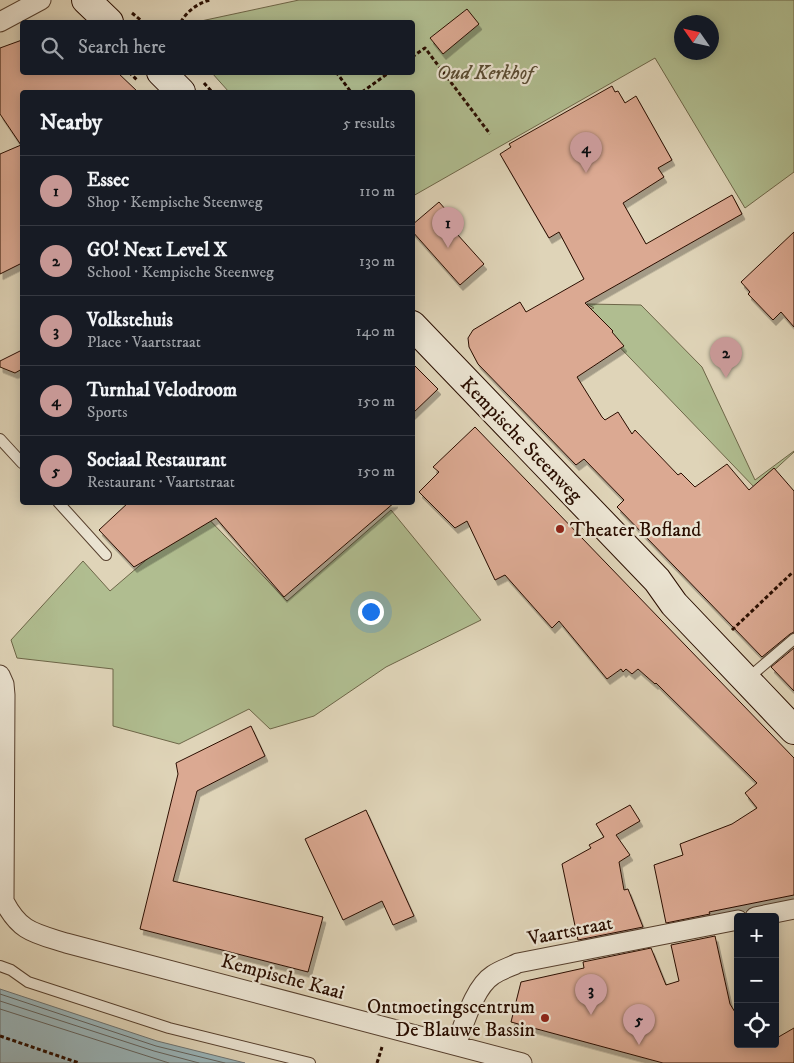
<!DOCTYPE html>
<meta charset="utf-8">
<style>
body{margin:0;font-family:"IM FELL DW Pica",serif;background:#20242c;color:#f1f3f6}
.controls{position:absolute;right:15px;bottom:15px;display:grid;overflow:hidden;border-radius:5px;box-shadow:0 2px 12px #0003}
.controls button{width:45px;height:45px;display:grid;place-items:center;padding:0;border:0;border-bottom:1px solid #363941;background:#171b24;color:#f1f3f6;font:25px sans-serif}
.compass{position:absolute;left:674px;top:15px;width:45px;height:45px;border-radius:50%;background:#171b24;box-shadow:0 2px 12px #0003;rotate:304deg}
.you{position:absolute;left:370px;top:611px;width:18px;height:18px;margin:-12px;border:4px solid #fff;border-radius:50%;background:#1a73e8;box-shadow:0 0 0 8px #1a73e833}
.badge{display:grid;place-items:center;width:32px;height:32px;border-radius:50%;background:#c59692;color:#111;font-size:16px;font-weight:700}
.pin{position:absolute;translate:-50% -41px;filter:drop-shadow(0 1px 2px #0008)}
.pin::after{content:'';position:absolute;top:26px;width:18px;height:15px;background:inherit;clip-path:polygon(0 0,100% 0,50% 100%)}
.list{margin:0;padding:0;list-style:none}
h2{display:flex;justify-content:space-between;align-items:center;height:65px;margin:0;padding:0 20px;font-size:21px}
h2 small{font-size:16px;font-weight:400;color:#9ea1a6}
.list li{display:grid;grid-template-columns:32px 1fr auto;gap:15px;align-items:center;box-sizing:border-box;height:70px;padding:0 20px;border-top:1px solid #363941}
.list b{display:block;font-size:19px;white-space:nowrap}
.list p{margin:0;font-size:16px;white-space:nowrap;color:#9ea1a6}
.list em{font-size:16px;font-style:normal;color:#9ea1a6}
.icon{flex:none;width:28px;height:28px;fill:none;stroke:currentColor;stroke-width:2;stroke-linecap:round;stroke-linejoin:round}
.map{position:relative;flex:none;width:794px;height:1063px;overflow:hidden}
.search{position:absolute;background:#171b24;box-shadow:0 2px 12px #0003;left:20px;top:20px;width:395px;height:55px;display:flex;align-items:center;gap:12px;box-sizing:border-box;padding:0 18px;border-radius:5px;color:#9ea1a6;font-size:19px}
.panel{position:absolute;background:#171b24;box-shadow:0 2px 12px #0003;left:20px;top:90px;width:395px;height:415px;border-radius:5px}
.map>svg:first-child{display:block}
.green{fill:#b0bd90;stroke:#6d6648;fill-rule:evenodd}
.water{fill:#99b5ba;stroke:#6d7270}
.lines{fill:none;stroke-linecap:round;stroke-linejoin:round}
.shore{stroke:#62625d;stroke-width:1}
.building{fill:#dba992;stroke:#2a0e00;filter:url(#shadow)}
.service-casing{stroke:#57402e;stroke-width:12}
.minor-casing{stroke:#57402e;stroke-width:21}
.secondary-casing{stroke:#2a0e00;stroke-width:30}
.path{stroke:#2a0e00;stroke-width:3;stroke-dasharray:4 2.5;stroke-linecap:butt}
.service{stroke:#eae3d1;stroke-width:10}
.minor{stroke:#eae3d1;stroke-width:19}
.secondary{stroke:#eae3d1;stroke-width:28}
.poi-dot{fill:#8f2418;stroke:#eae3d1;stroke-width:2}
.labels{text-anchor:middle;stroke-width:4.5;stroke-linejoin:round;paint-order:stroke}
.park-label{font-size:20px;font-style:italic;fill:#594b32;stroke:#eae3d1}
.street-label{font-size:20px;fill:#2a0e00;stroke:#eae3d1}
.poi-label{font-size:20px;fill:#2a0e00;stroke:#eae3d1;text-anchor:start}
</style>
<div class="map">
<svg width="794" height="1063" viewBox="0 0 794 1063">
<defs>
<filter id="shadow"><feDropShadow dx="3" dy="5.5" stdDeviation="0" flood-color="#0004"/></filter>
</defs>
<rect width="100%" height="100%" fill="#dfd4b8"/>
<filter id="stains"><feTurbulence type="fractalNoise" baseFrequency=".004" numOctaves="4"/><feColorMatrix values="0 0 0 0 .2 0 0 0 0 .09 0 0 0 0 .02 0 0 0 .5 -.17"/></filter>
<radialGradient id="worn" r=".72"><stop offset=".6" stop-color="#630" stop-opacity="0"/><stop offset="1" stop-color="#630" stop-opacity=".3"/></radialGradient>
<path class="green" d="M 299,0 L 794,0 L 794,172 L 745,208 L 655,58 L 413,196 L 412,92 L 229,92 L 212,73 L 412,72 L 412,22 L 200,22 L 201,21 ZM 682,22 L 712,22 L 712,52 L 682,52 Z
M 587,304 L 641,305 L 702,367 L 755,480 L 794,451 L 794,452 L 755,488 L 583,309 L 594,308 Z
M 391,510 L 481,620 L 386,667 L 314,716 L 270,729 L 249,709 L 179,744 L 113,726 L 113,669 L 17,658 L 11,640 L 83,561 L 110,591 L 202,512 L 287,601 Z"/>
<path class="water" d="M 0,989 L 157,1041 L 245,1063 L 0,1063 Z"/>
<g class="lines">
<path class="shore" d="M 0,994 L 156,1046 L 225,1063
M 0,1001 L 154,1051 L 199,1063
M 0,1009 L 169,1063"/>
</g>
<path class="building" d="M 467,9 L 479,24 L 443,54 L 430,38 Z
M 22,40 L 22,72 L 117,72 L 138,92 L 22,92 L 22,263 L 0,274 L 0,154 L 21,145 L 0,114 L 0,48 Z
M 612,86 L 615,92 L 618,91 L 625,103 L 636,96 L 672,160 L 658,168 L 664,177 L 623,203 L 646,244 L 732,195 L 742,214 L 585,303 L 613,331 L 612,332 L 624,346 L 577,377 L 602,417 L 605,420 L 618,412 L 632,434 L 635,430 L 678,475 L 681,473 L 695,487 L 727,464 L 749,490 L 774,468 L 794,491 L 794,632 L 790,634 L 762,657 L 617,507 L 624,500 L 584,459 L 576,465 L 478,364 L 469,347 L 468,338 L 473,330 L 520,302 L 526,312 L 584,279 L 559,232 L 549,238 L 500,154 L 511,147 L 509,144 Z
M 439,202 L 454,219 L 448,224 L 484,264 L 460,285 L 412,231 L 412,225 Z
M 794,232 L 794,327 L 781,312 L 773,320 L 748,294 L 750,292 L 741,282 Z
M 22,350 L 22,369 L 15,373 L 0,367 L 0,361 Z
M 412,363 L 438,389 L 412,414 Z
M 475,427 L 794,758 L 794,895 L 709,912 L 710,914 L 666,923 L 654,865 L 683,855 L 680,844 L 732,824 L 757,808 L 745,793 L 757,783 L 656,683 L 655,684 L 638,669 L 632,674 L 626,669 L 623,672 L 621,669 L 607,679 L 559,621 L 552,628 L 505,575 L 495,580 L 467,521 L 455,528 L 419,492 L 439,472 L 433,467 Z
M 129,502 L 395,502 L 284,597 L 216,518 L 134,567 L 99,530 Z
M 794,648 L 794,691 L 771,667 Z
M 251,726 L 265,756 L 197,791 L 173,881 L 323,917 L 308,972 L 140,929 L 178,774 L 176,763 Z
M 630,805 L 640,821 L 616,835 L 630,855 L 619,862 L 624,890 L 628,889 L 643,927 L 578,940 L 562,864 L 591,848 L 589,845 L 604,837 L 596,824 Z
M 366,810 L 414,916 L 393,925 L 382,901 L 343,920 L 305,839 Z
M 715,936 L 730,1004 L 738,1017 L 738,1044 L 775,1044 L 775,1039 L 794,1028 L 794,1063 L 663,1063 L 511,1022 L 521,982 L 584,968 L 583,962 L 651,948 L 666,985 L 679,981 L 671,945 Z"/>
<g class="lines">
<g class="service-casing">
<path id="service" d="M 0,439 L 22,463
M 58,502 L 106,555
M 747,679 L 794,639
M 0,966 L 11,970 L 28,982 L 169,1028 L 310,1063"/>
</g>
<g class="minor-casing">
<path id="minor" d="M 0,22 L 41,0
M 0,675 L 4,684 L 5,695 L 4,901 C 20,932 34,933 66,943 L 522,1063
M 755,917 L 794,909
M 456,1045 C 464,1025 474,987 493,975 C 500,970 510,967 518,963 L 738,920"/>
</g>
<g class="secondary-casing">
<path id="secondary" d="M 86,0 L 109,22
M 161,72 L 181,92
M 412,325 L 657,580 L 674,604 L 794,730"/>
</g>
<path class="path" d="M 132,13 L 143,22
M 181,22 C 186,12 199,2 211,0
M 412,57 L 425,48 L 490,134
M 129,72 L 138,81
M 336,72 L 351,92
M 204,83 L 212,92
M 362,92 L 390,72
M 732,630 L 793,572
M 0,1036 L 79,1063
M 377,1063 L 382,1047"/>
<use href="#service" class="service"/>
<use href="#minor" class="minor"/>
<use href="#secondary" class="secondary"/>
</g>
<g class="poi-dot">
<circle cx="560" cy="529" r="5"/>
<circle cx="545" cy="1018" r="5"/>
</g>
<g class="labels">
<g class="park-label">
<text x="485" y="79">Oud Kerkhof</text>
</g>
<g class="street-label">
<text transform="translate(522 439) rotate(46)" y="7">Kempische Steenweg</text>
<text transform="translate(570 930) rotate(-11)" y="7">Vaartstraat</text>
<text transform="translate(283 976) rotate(15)" y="7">Kempische Kaai</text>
</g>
<g class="poi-label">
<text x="570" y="536">Theater Bofland</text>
<text x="535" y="1013" text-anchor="end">Ontmoetingscentrum<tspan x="535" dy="23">De Blauwe Bassin</tspan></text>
</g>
</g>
<rect width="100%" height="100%" filter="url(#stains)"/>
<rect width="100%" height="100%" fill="url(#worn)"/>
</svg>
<div class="controls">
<button>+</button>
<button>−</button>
<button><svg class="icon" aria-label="locate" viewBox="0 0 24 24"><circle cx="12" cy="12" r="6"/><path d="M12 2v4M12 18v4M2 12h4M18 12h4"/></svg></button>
</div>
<svg class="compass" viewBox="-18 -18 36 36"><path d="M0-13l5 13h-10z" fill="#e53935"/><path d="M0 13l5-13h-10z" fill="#9ea1a6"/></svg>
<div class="you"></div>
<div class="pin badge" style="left:448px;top:248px">1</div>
<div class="pin badge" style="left:726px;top:378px">2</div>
<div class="pin badge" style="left:591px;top:1015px">3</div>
<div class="pin badge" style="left:586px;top:173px">4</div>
<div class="pin badge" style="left:639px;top:1045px">5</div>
<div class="search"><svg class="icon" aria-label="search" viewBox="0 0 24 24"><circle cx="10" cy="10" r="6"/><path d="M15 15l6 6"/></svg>Search here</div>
<section class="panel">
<h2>Nearby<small>5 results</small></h2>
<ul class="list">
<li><span class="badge">1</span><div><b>Essec</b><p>Shop · Kempische Steenweg</p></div><em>110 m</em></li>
<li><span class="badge">2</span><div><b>GO! Next Level X</b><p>School · Kempische Steenweg</p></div><em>130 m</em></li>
<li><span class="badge">3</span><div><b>Volkstehuis</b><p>Place · Vaartstraat</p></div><em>140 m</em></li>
<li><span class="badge">4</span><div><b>Turnhal Velodroom</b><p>Sports</p></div><em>150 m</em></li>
<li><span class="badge">5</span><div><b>Sociaal Restaurant</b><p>Restaurant · Vaartstraat</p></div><em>150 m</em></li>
</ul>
</section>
</div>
